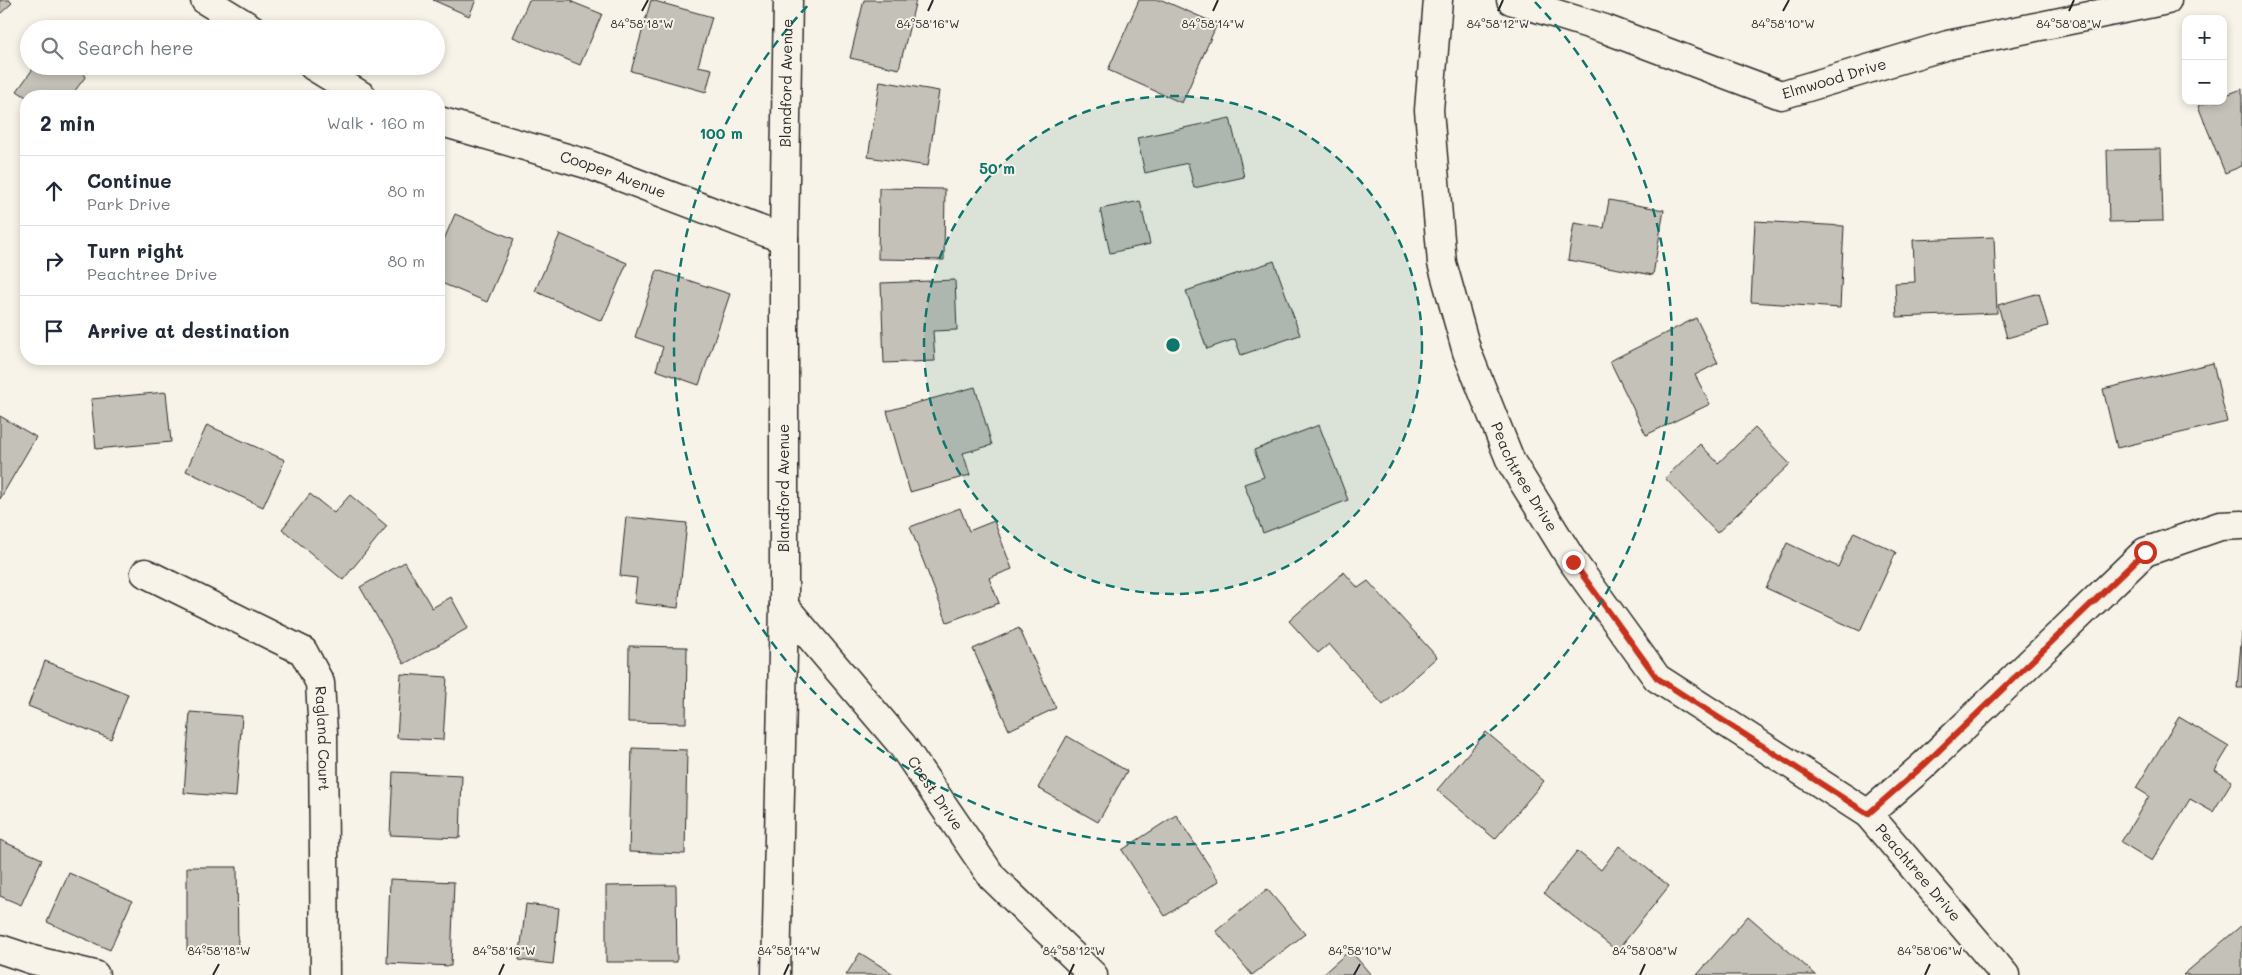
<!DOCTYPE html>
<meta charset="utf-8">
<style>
body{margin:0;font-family:Mali,sans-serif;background:#f6f6f7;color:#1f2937}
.controls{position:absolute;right:15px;top:15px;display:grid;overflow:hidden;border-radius:10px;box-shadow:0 2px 8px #0003}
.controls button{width:45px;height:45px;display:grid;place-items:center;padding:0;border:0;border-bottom:1px solid #e0e1e3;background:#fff;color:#1f2937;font:25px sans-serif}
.stop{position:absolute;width:15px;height:15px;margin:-11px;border:4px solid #c8321e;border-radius:50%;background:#fff}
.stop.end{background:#c8321e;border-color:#fff;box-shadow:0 1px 5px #0008}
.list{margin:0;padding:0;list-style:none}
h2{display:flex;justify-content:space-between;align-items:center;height:65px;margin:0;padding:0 20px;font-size:21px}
h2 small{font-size:16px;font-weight:400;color:#747a83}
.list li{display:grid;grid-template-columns:32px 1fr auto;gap:15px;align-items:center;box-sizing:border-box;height:70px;padding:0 20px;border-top:1px solid #e0e1e3}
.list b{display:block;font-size:19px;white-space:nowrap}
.list p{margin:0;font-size:16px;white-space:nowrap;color:#747a83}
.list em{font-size:16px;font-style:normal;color:#747a83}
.icon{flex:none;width:28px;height:28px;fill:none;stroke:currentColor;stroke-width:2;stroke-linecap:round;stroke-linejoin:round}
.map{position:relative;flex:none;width:2242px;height:975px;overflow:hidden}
.search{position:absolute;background:#fff;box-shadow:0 2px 8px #0003;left:20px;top:20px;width:425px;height:55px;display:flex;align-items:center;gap:12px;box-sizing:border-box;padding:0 18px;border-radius:28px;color:#747a83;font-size:19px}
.panel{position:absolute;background:#fff;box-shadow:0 2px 8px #0003;left:20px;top:90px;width:425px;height:275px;border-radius:20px}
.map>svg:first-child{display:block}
.building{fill:#c4c1b9;stroke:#2b2b2b}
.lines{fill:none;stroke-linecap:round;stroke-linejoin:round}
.minor-casing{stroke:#2b2b2b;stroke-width:31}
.minor{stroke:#f7f3e8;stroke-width:28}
.route{stroke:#c8321e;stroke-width:6}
.ticks{fill:none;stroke:#2b2b2b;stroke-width:2}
.ring{fill:none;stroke:#0f766e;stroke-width:2.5;stroke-dasharray:9 6}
.labels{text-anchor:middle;stroke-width:4;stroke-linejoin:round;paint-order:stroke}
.street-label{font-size:15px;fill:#2b2b2b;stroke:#f7f3e8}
.ticks-label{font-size:12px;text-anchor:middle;fill:#2b2b2b;stroke:#f7f3e8;stroke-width:4;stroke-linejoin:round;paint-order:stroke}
.centre{fill:#0f766e;stroke:#f7f3e8;stroke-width:2.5}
.ring-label{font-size:15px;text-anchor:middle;font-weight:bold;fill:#0f766e;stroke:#f7f3e8;stroke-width:4;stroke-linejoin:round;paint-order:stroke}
</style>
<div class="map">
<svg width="2242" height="975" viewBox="0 0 2242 975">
<rect width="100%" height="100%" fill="#f7f3e8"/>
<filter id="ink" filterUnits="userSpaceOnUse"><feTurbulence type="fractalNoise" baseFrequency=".02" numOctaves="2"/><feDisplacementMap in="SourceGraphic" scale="10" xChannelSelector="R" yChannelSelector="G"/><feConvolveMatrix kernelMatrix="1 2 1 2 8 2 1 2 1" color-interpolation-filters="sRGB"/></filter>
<g filter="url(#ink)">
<path class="building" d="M 0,0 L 9,0 L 12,3 L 0,14 Z
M 433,0 L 476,0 L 469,16 Z
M 529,0 L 573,0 L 572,2 L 602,14 L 580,65 L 513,37 Z
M 651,0 L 712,17 L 698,66 L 712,69 L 706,92 L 631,71 Z
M 864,0 L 916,0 L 899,69 L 850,58 Z
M 1139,0 L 1162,0 L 1217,24 L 1182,103 L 1108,70 Z
M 35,66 L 73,66 L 86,76 L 71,96 L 26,97 L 17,91 Z
M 880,81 L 939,91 L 928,166 L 868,157 Z
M 2242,89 L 2242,166 L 2225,173 L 2198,106 L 2211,101 L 2223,101 L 2223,96 Z
M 1230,118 L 1244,177 L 1194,188 L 1188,163 L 1145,173 L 1137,138 Z
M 2161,149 L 2163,221 L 2109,222 L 2107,150 Z
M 879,188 L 945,189 L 944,260 L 878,259 Z
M 1609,200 L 1664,210 L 1653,275 L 1568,260 L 1574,223 L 1604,228 Z
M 1140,201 L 1150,244 L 1110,253 L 1100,209 Z
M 455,214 L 514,239 L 487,302 L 439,282 L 439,251 Z
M 1755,221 L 1844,226 L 1840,308 L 1751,302 Z
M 560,234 L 627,263 L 602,321 L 535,291 Z
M 1994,237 L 1997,313 L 1897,317 L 1895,283 L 1915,282 L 1913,240 Z
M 1274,261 L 1300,335 L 1241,355 L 1235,339 L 1207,349 L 1186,291 Z
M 657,270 L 730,294 L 699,385 L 656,370 L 663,347 L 635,337 Z
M 955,280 L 957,330 L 933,331 L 935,361 L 884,363 L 881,283 Z
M 2039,293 L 2048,326 L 2007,338 L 1998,305 Z
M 1696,318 L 1718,363 L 1695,375 L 1710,404 L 1646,435 L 1610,361 Z
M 2213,363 L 2227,422 L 2117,448 L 2103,389 Z
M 975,387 L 992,445 L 963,453 L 970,475 L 910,492 L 887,411 Z
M 166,392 L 171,442 L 96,449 L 91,399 Z
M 0,416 L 36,437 L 0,499 Z
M 207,425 L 285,460 L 263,507 L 186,471 Z
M 1319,425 L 1348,500 L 1263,533 L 1244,484 L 1264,477 L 1254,450 Z
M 1755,428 L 1790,464 L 1717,533 L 1665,478 L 1700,444 L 1718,463 Z
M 310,494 L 334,513 L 350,495 L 387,526 L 343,580 L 282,529 Z
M 960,508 L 969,531 L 994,521 L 1012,569 L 989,578 L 999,603 L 947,622 L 910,527 Z
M 626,517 L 687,523 L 678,608 L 634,603 L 637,578 L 620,576 Z
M 1854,532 L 1896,552 L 1860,631 L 1766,588 L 1787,543 L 1838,567 Z
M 405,562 L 432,608 L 451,597 L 468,628 L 404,664 L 360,587 Z
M 1344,572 L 1358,588 L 1368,581 L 1437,657 L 1383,705 L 1329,644 L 1318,653 L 1289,621 Z
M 1019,628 L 1056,708 L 1009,730 L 973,649 Z
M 2242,632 L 2242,688 L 2237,688 Z
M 629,646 L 687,647 L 686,723 L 628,722 Z
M 45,661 L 128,694 L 111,739 L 28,706 Z
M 401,674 L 447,677 L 443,740 L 397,738 Z
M 190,712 L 242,716 L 236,797 L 184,793 Z
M 2179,717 L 2229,747 L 2215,770 L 2232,781 L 2213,812 L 2190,799 L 2152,861 L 2121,842 L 2149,796 L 2136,788 Z
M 1486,732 L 1544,781 L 1495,839 L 1437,790 Z
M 1067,736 L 1127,771 L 1098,822 L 1038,788 Z
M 632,748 L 687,750 L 685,854 L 629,852 Z
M 393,772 L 462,775 L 460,838 L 390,835 Z
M 1176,815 L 1219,881 L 1165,916 L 1122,850 Z
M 0,840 L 42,859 L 21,905 L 0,896 Z
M 1619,846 L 1669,886 L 1617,951 L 1544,893 L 1577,851 L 1601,870 Z
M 187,867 L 237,867 L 238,951 L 187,951 Z
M 69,873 L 132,901 L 110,950 L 47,922 Z
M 390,879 L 454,882 L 451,966 L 387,963 Z
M 676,885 L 677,962 L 606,962 L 606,886 Z
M 1267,889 L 1305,934 L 1252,975 L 1216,931 Z
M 526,904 L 559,908 L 553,964 L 519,960 Z
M 1748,916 L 1816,975 L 1697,975 Z
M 2242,925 L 2242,975 L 2183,975 Z
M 1350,950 L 1371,975 L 1322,975 Z
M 860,953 L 895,975 L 846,975 Z"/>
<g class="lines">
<g class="minor-casing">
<g id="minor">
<path d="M 205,0 L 252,29"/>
<path id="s1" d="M 1438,0 L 1429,110 L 1442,263 L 1467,352 L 1511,462 L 1573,562 L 1657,678 L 1868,814 L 2005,975"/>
<path id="s2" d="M 1511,0 L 1605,29 L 1781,95 L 1948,45 L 2167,0"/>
<path d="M 313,66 L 362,96"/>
<path id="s3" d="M 439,121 L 587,164 L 784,239"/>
<path id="s4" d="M 145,573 L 303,651 L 320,683 L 323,733 L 325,975"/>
<path id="s5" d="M 784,606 L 902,745 L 992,877 L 1093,975"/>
<path d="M 1868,814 L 1924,765 L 2145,552 L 2220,526 L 2242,525"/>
<path d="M 0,949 L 33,960 L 95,975"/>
<path id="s6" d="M 776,975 L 784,606 L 784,239 L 788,0"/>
</g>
</g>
<use href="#minor" class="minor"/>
</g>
</g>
<g class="lines" filter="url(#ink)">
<path class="route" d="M 1573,562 L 1657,678 L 1868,814 L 1924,765 L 2145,552"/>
</g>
<path class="ticks" d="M 642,11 L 648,0M 928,11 L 933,0M 1213,11 L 1218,0M 1498,11 L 1503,0M 1783,11 L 1789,0M 2069,11 L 2074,0M 213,975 L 219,964M 499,975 L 504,964M 784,975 L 789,964M 1069,975 L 1074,964M 1354,975 L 1360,964M 1640,975 L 1645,964M 1925,975 L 1930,964"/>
<circle cx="1173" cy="345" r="249" fill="#0f766e" fill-opacity=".12"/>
<g class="ring">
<circle cx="1173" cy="345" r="249"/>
<path d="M1535 2A499 499 0 1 1 811 2"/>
</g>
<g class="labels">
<g class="street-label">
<text dy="5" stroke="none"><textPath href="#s2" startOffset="342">Elmwood Drive</textPath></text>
<text dy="5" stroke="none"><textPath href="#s6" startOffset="892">Blandford Avenue</textPath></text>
<text dy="5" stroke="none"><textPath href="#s3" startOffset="182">Cooper Avenue</textPath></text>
<text dy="5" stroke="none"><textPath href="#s1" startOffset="494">Peachtree Drive</textPath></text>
<text transform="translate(784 488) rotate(-90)" y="5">Blandford Avenue</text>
<text dy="5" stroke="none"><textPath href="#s4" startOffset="268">Ragland Court</textPath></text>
<text dy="5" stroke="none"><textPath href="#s5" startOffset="241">Crest Drive</textPath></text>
<text dy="5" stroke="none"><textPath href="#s1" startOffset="1064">Peachtree Drive</textPath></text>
</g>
</g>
<g class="ticks-label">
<text x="642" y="28">84°58'18"W</text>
<text x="928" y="28">84°58'16"W</text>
<text x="1213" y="28">84°58'14"W</text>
<text x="1498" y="28">84°58'12"W</text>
<text x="1783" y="28">84°58'10"W</text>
<text x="2069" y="28">84°58'08"W</text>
<text x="219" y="955">84°58'18"W</text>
<text x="504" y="955">84°58'16"W</text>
<text x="789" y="955">84°58'14"W</text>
<text x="1074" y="955">84°58'12"W</text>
<text x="1360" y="955">84°58'10"W</text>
<text x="1645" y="955">84°58'08"W</text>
<text x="1930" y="955">84°58'06"W</text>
</g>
<circle cx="1173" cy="345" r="8" class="centre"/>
<g class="ring-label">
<text x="721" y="139">100 m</text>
<text x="997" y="174">50 m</text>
</g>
</svg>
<div class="controls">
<button>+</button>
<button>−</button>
</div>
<div class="stop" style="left:2145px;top:552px"></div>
<div class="stop end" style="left:1573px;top:562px"></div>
<div class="search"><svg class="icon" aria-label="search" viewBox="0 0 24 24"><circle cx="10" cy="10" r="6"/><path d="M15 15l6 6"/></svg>Search here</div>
<section class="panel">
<h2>2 min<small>Walk · 160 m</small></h2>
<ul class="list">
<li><svg class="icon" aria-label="ahead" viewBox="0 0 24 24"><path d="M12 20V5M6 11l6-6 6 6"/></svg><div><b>Continue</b><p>Park Drive</p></div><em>80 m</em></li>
<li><svg class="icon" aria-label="right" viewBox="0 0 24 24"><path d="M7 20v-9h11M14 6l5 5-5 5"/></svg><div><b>Turn right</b><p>Peachtree Drive</p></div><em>80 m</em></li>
<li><svg class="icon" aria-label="arrive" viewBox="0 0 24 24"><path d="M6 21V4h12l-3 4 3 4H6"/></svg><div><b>Arrive at destination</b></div></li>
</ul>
</section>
</div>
